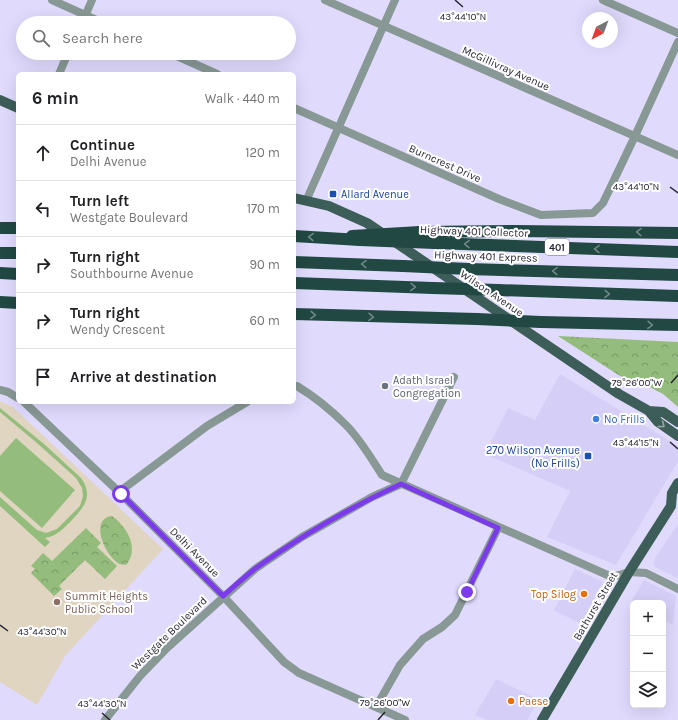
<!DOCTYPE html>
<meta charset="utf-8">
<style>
body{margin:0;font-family:Karla,sans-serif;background:#f2f2f2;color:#202124}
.controls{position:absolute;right:12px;bottom:12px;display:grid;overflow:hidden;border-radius:6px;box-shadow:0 4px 16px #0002}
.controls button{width:36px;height:36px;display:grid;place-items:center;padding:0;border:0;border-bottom:1px solid #e0e0e0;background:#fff;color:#202124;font:20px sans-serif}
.compass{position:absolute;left:582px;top:12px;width:36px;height:36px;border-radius:50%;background:#fff;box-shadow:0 4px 16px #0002;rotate:221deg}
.stop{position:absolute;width:12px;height:12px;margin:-9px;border:3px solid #7c3aed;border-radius:50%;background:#fff}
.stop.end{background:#7c3aed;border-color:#fff;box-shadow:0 1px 4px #0008}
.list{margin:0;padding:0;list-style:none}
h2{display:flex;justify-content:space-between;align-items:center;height:52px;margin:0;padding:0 16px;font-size:17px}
h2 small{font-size:13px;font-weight:400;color:#757577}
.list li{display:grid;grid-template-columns:26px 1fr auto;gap:12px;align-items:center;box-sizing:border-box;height:56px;padding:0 16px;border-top:1px solid #e0e0e0}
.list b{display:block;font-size:15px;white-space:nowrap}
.list p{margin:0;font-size:13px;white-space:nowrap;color:#757577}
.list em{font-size:13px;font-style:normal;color:#757577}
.icon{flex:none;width:22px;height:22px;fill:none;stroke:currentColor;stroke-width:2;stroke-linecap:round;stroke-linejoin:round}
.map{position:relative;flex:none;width:678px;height:720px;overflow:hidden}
.search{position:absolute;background:#fff;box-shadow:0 4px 16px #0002;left:16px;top:16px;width:280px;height:44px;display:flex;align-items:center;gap:10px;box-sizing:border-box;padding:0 14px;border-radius:22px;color:#757577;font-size:15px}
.panel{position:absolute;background:#fff;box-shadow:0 4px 16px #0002;left:16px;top:72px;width:280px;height:332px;border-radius:6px}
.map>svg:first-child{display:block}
.built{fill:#d5cef6}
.education{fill:#dfd5c1}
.park{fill:url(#park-crowns)}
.garden{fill:#94bc7c}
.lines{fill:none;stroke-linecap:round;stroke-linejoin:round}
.minor{stroke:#879895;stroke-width:8}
.major{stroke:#3d5d58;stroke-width:10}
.highway{stroke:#214843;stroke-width:12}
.highway-bridge{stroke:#214843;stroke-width:12}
.oneway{stroke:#6f8885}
.oneway2{stroke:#94a6a3}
.route{stroke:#7c3aed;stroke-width:5}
.ticks{fill:none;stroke:#282633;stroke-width:1.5}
.transit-dot{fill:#1a4fb4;stroke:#fff;stroke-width:1.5}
.worship-dot{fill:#6b7280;stroke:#fff;stroke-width:1.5}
.shop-dot{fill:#3f7fe0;stroke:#fff;stroke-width:1.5}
.food-dot{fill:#e8710a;stroke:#fff;stroke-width:1.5}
.education-dot{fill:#8d6e63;stroke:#fff;stroke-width:1.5}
.labels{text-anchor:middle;stroke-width:4;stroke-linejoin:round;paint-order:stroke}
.shield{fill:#fff;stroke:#686770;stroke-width:1}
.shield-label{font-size:10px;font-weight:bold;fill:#282633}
.street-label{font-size:11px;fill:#282633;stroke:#fff}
.transit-label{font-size:11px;fill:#164399;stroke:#fff;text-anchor:start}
.worship-label{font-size:11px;fill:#5b616d;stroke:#fff;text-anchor:start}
.shop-label{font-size:11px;fill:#366cbe;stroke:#fff;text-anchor:start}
.food-label{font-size:11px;fill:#c56008;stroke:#fff;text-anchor:end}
.education-label{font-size:11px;fill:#785e54;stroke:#fff;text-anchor:start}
.ticks-label{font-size:10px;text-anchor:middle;fill:#282633;stroke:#fff;stroke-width:4;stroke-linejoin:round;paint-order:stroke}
</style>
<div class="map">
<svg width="678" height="720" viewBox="0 0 678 720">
<defs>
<pattern id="park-crowns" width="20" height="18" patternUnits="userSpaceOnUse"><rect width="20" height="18" fill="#94bc7c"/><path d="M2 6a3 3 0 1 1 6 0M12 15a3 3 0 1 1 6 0" fill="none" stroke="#799966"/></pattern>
</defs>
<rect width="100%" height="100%" fill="#e0dbfd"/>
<path class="built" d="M 560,374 L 678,446 L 678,461 L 616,565 L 547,537 L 570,491 L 485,454 L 508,408 L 535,420 Z
M 678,524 L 678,578 L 655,567 L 654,564 L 655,558 Z
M 575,569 L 603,582 L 581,624 L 554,610 Z
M 644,580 L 676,596 L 673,625 L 663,620 L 663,603 L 633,603 L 631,602 Z
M 496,679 L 539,700 L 527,720 L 487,720 L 475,715 Z"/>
<path class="education" d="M 0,401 L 13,407 L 163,549 L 65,656 L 37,705 L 0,682 Z"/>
<path class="park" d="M 558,336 L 678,342 L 678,407 L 663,394 L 646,385 L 620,376 Z
M 112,516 C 127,527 140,548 126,565 C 125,565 120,564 120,564 C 106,558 88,519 112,516 Z
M 86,528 L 101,543 L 97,547 L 117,566 L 105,579 L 85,560 L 59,586 L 62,589 L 54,596 L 31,573 L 35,569 L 31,566 L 43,553 L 52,561 Z"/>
<path class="garden" d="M 0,408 L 44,444 L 81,478 C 94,496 84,507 71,521 C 63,529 57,536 45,538 L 50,542 L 45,547 L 0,506 L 0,497 L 37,530 L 46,533 L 57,529 L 80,506 L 83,496 L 82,488 L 76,478 L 37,443 L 0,412 Z
M 16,438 L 75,490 L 42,528 L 0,491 L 0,456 Z"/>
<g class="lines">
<path class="minor" d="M 52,0 L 103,23
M 325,0 L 678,155
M 603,0 L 678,33
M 82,23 L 92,0
M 170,53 L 217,74
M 59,74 L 68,53
M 294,108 L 499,199 L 541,215 L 593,213 L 603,203 L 635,136 L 678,42
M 306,201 L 395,0
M 294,386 L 297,386 C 315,397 331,410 346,425 C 360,439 371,458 382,475 L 612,577 L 629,572 L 646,573 L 678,589
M 0,390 L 8,392 L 18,398
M 24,402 L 119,492 L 223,596 L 284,662 L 299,673 L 405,720
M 119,492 L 207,426 L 247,402
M 376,707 L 400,665 L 423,639 L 442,627 L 455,615 L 498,528
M 105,720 L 140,676 L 167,648 L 255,569 L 302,537 L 372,497 L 401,484 L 454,377"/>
<path class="major" d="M 0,100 L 18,108
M 294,198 L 329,206 L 367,223 L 619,394 L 649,411 L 658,422 L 678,436
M 649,411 L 663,412 L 678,422
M 542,720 L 629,572 L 671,506 L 672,493 L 678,483"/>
<path class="highway" d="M 0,228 L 18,228
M 420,232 L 517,231 L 678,233
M 294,236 L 360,240
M 435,243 L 678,252
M 0,253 L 18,253
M 294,262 L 403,266
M 468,269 L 678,275
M 0,273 L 18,274
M 294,283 L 433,288
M 498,290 L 678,296
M 0,302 L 18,303
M 294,314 L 477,319
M 541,322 L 678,325"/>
<path class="highway-bridge" d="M 352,236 L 420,232
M 360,240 L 435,243
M 403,266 L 468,269
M 433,288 L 498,290
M 477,319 L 541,322"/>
</g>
<defs><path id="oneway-chevron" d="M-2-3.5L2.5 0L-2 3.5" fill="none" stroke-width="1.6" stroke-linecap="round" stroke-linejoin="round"/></defs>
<g class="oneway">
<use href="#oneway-chevron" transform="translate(639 232) rotate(-179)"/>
<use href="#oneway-chevron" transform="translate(311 237) rotate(-178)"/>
<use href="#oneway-chevron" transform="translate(467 244) rotate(-178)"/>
<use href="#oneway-chevron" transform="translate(597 249) rotate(-178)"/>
<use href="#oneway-chevron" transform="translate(364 264) rotate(-178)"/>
<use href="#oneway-chevron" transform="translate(555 271) rotate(-178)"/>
<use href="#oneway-chevron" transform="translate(413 287) rotate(2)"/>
<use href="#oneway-chevron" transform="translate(607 294) rotate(2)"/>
<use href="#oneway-chevron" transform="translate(313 315) rotate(2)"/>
<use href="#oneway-chevron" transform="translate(371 317) rotate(1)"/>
<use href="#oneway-chevron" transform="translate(650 325) rotate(1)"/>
</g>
<use class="oneway2" href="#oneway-chevron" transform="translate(662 425) rotate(37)"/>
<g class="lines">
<path class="route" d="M 121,494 L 223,596 C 234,587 244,577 256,568 C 301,536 351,507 401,484 L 498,528 L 467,592"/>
</g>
<path class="ticks" d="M 455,0 L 463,7M 670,187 L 678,193M 671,383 L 678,375M 670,442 L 678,449M 0,625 L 8,631M 102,713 L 110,720M 378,720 L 385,712"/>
<g class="transit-dot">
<rect x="329" y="190" width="8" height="8" rx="2"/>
<rect x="584" y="452" width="8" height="8" rx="2"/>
</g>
<circle class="worship-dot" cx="385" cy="386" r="4"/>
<circle class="shop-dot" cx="596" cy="419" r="4"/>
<g class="food-dot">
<circle cx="584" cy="594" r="4"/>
<circle cx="511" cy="701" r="4"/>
</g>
<circle class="education-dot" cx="57" cy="602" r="4"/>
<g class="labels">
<rect class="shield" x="545" y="239" width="24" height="16" rx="3"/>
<g class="shield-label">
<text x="557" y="251">401</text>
</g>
<g class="street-label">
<text transform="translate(506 68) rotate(24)" y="4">McGillivray Avenue</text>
<text transform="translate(445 163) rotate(24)" y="4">Burncrest Drive</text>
<text transform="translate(474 231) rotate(2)" y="4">Highway 401 Collector</text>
<text transform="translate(486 256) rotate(2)" y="4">Highway 401 Express</text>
<text transform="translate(492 293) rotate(34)" y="4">Wilson Avenue</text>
<text transform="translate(195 552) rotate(45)" y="4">Delhi Avenue</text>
<text transform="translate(595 606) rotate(-60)" y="4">Bathurst Street</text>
<text transform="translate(169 633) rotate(-44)" y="4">Westgate Boulevard</text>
</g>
<g class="transit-label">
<text x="341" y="198">Allard Avenue</text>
<text x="580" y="454" text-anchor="end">270 Wilson Avenue<tspan x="580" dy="13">(No Frills)</tspan></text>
</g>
<g class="worship-label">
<text x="393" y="384">Adath Israel<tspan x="393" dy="13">Congregation</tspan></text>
</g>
<g class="shop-label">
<text x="604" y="423">No Frills</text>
</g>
<g class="food-label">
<text x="576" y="598">Top Silog</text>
<text x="519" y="705" text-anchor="start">Paese</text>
</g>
<g class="education-label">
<text x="65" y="600">Summit Heights<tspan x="65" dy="13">Public School</tspan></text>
</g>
</g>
<g class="ticks-label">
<text x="463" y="20">43°44'10"N</text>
<text x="636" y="190">43°44'10"N</text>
<text x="637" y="386">79°26'00"W</text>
<text x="636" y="446">43°44'15"N</text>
<text x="42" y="635">43°44'30"N</text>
<text x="385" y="706">79°26'00"W</text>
<text x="102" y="707">43°44'30"N</text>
</g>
</svg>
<div class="controls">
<button>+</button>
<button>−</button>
<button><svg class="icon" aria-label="layers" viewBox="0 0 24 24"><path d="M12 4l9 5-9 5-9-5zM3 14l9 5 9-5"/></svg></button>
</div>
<svg class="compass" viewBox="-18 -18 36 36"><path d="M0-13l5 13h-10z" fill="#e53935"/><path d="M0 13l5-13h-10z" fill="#757577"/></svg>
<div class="stop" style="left:121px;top:494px"></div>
<div class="stop end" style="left:467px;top:592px"></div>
<div class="search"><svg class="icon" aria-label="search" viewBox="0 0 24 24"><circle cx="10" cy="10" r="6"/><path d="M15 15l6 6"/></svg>Search here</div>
<section class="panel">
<h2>6 min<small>Walk · 440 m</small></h2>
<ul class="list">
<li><svg class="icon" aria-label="ahead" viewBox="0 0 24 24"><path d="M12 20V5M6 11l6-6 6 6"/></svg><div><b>Continue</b><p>Delhi Avenue</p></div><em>120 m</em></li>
<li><svg class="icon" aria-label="left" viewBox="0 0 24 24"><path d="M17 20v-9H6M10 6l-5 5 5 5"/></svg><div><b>Turn left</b><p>Westgate Boulevard</p></div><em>170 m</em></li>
<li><svg class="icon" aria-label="right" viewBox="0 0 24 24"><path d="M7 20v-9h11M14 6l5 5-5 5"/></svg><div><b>Turn right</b><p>Southbourne Avenue</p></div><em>90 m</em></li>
<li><svg class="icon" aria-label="right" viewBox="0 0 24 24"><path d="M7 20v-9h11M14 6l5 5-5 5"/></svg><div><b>Turn right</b><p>Wendy Crescent</p></div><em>60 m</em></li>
<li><svg class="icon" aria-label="arrive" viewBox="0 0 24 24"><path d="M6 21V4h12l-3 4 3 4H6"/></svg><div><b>Arrive at destination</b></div></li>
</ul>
</section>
</div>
